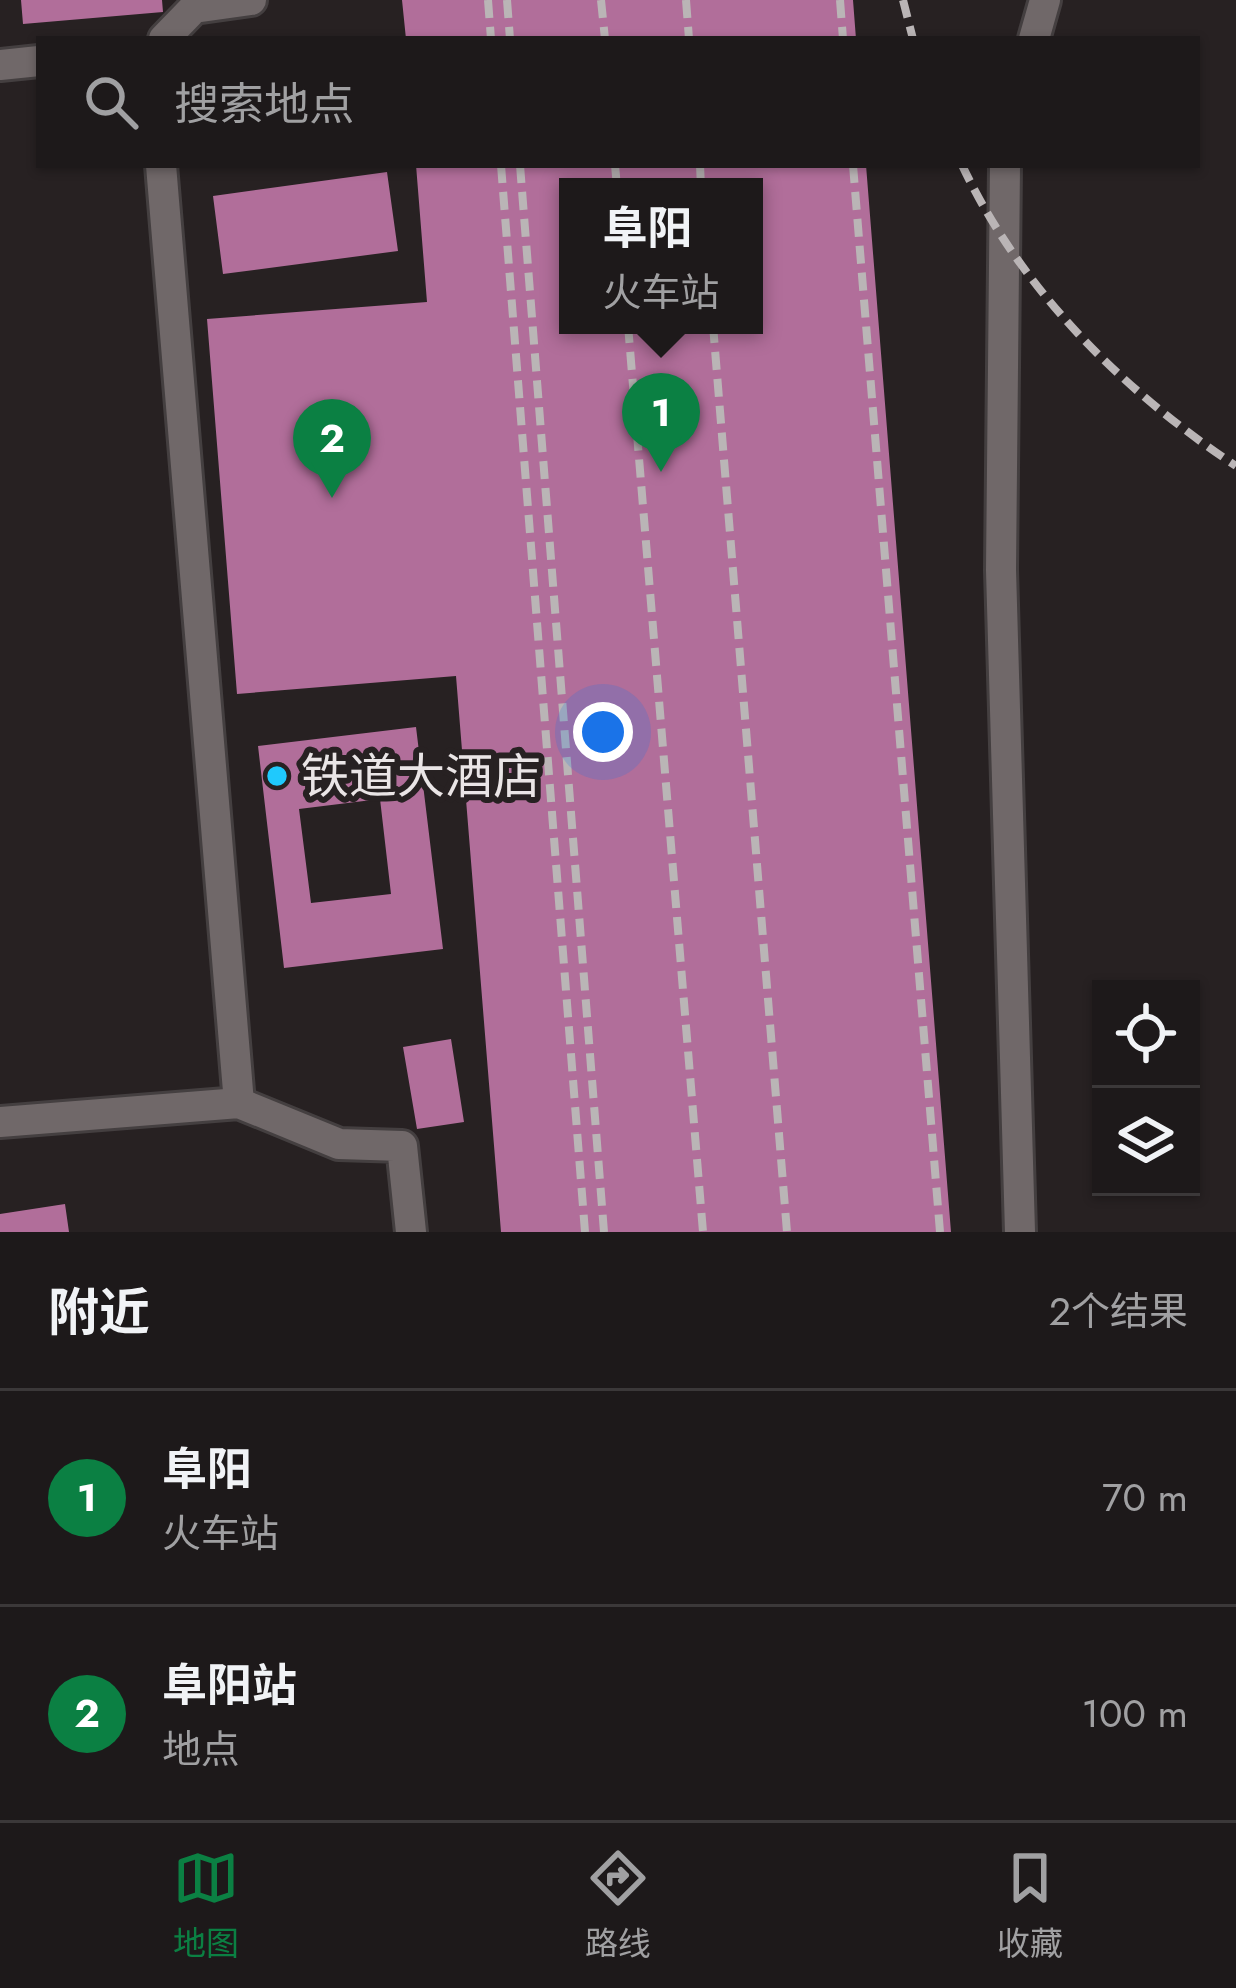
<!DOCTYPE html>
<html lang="zh">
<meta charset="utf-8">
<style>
body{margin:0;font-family:Jost,"Noto Sans SC",sans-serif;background:#252223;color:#f1f3f6}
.controls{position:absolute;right:36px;bottom:36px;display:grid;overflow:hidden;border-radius:0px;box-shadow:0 3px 9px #0004}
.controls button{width:108px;height:108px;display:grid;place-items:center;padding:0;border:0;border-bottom:3px solid #3b3839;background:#1d191a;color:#f1f3f6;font:60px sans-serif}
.you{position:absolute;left:603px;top:732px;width:42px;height:42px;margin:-30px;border:9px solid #fff;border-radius:50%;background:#1a73e8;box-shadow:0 0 0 18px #1a73e833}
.badge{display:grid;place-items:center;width:78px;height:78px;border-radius:50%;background:#0b8043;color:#fff;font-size:39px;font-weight:700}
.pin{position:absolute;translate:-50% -99px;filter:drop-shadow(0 3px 6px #0008)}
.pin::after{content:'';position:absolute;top:63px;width:42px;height:36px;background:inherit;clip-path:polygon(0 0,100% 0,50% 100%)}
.popup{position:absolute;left:559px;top:178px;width:204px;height:156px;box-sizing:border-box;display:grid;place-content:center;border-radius:0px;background:#1d191a;filter:drop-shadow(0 3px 9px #0005);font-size:39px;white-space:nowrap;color:#a0a0a2}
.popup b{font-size:45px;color:#f1f3f6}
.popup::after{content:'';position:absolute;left:50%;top:100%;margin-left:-24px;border:24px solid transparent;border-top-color:#1d191a}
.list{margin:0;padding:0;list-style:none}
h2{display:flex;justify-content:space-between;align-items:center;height:156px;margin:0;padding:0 48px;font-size:51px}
h2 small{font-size:39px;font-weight:400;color:#a0a0a2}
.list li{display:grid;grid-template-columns:78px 1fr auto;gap:36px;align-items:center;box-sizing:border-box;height:216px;padding:0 48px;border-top:3px solid #3b3839}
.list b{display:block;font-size:45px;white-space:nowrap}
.list p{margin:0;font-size:39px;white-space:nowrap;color:#a0a0a2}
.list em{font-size:39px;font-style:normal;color:#a0a0a2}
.icon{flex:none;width:66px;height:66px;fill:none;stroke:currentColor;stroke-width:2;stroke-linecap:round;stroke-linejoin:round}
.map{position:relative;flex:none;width:1236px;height:1232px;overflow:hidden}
.search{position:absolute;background:#1d191a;box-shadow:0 3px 9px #0004;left:36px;right:36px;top:36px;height:132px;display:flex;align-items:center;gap:30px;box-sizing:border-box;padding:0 42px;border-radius:0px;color:#a0a0a2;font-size:45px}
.sheet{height:588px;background:#1d191a}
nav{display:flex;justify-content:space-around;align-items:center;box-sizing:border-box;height:168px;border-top:3px solid #3b3839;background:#1d191a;font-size:33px;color:#a0a0a2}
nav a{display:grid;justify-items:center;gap:6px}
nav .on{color:#0b8043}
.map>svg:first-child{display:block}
.building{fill:#b16e9a;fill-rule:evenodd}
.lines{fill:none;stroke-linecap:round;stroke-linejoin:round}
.minor-casing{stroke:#443f40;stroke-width:36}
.minor{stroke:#706869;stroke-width:30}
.rail{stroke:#bab5b6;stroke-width:8;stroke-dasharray:18 9;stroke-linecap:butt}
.poi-dot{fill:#1fc9fd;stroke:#272122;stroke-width:4.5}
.labels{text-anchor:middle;stroke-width:12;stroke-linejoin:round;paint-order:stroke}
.poi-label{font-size:48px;fill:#eae5e6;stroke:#272122;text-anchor:start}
</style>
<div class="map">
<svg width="1236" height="1232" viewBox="0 0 1236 1232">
<rect width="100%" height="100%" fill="#272122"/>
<path class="building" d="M 21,0 L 162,0 L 163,12 L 23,24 Z
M 402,0 L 853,0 L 856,39 L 406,39 Z
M 416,165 L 866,165 L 951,1232 L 501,1232 L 456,676 L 237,694 L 207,319 L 427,302 ZM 568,187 L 754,187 L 754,325 L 568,325 Z
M 387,172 L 398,251 L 223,274 L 213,196 Z
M 416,727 L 443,949 L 284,968 L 258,746 ZM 380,799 L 391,894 L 311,903 L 299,809 Z
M 451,1039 L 464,1122 L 417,1129 L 403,1047 Z
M 65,1204 L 69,1232 L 0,1232 L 0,1214 Z"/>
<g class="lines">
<g class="minor-casing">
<path id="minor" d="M 164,39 L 194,8 L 251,0
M 1034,39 L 1045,0
M 0,65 L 39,61
M 161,165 L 239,1103
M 1005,165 L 1001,570 L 1020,1232
M 0,1122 L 239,1103 L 339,1144 L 402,1146 L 411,1232"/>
</g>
<use href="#minor" class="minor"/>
<path class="rail" d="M 488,0 L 491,39
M 507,0 L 510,39
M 601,0 L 605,39
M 686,0 L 689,39
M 840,0 L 843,39
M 903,0 L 913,39
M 501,165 L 585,1232
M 520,165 L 604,1232
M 615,165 L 617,187
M 700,165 L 701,187
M 853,165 L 940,1232
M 962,165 C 1021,290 1122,390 1236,466
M 628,325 L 703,1232
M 713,325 L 787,1232"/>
</g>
<circle class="poi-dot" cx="277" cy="776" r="12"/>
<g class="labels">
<g class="poi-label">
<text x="301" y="793">铁道大酒店</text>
</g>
</g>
</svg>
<div class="controls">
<button><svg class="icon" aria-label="locate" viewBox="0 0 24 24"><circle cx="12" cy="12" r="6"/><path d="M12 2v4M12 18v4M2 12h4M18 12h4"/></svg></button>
<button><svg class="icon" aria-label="layers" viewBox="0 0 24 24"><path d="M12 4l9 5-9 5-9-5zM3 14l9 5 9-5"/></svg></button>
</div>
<div class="you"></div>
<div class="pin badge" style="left:661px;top:472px">1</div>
<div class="popup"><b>阜阳</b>火车站</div>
<div class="pin badge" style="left:332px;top:498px">2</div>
<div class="search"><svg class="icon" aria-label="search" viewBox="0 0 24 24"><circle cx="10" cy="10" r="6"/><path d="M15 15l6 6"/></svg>搜索地点</div>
</div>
<section class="sheet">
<h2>附近<small>2个结果</small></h2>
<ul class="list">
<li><span class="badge">1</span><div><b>阜阳</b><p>火车站</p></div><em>70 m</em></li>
<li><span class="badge">2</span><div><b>阜阳站</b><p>地点</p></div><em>100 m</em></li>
</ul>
</section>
<nav>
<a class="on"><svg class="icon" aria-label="map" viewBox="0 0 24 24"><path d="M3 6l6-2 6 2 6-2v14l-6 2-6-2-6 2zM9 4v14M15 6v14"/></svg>地图</a>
<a><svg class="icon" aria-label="directions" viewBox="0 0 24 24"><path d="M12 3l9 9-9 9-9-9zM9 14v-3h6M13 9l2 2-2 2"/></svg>路线</a>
<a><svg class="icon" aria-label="saved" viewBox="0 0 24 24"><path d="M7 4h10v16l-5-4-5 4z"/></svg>收藏</a>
</nav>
